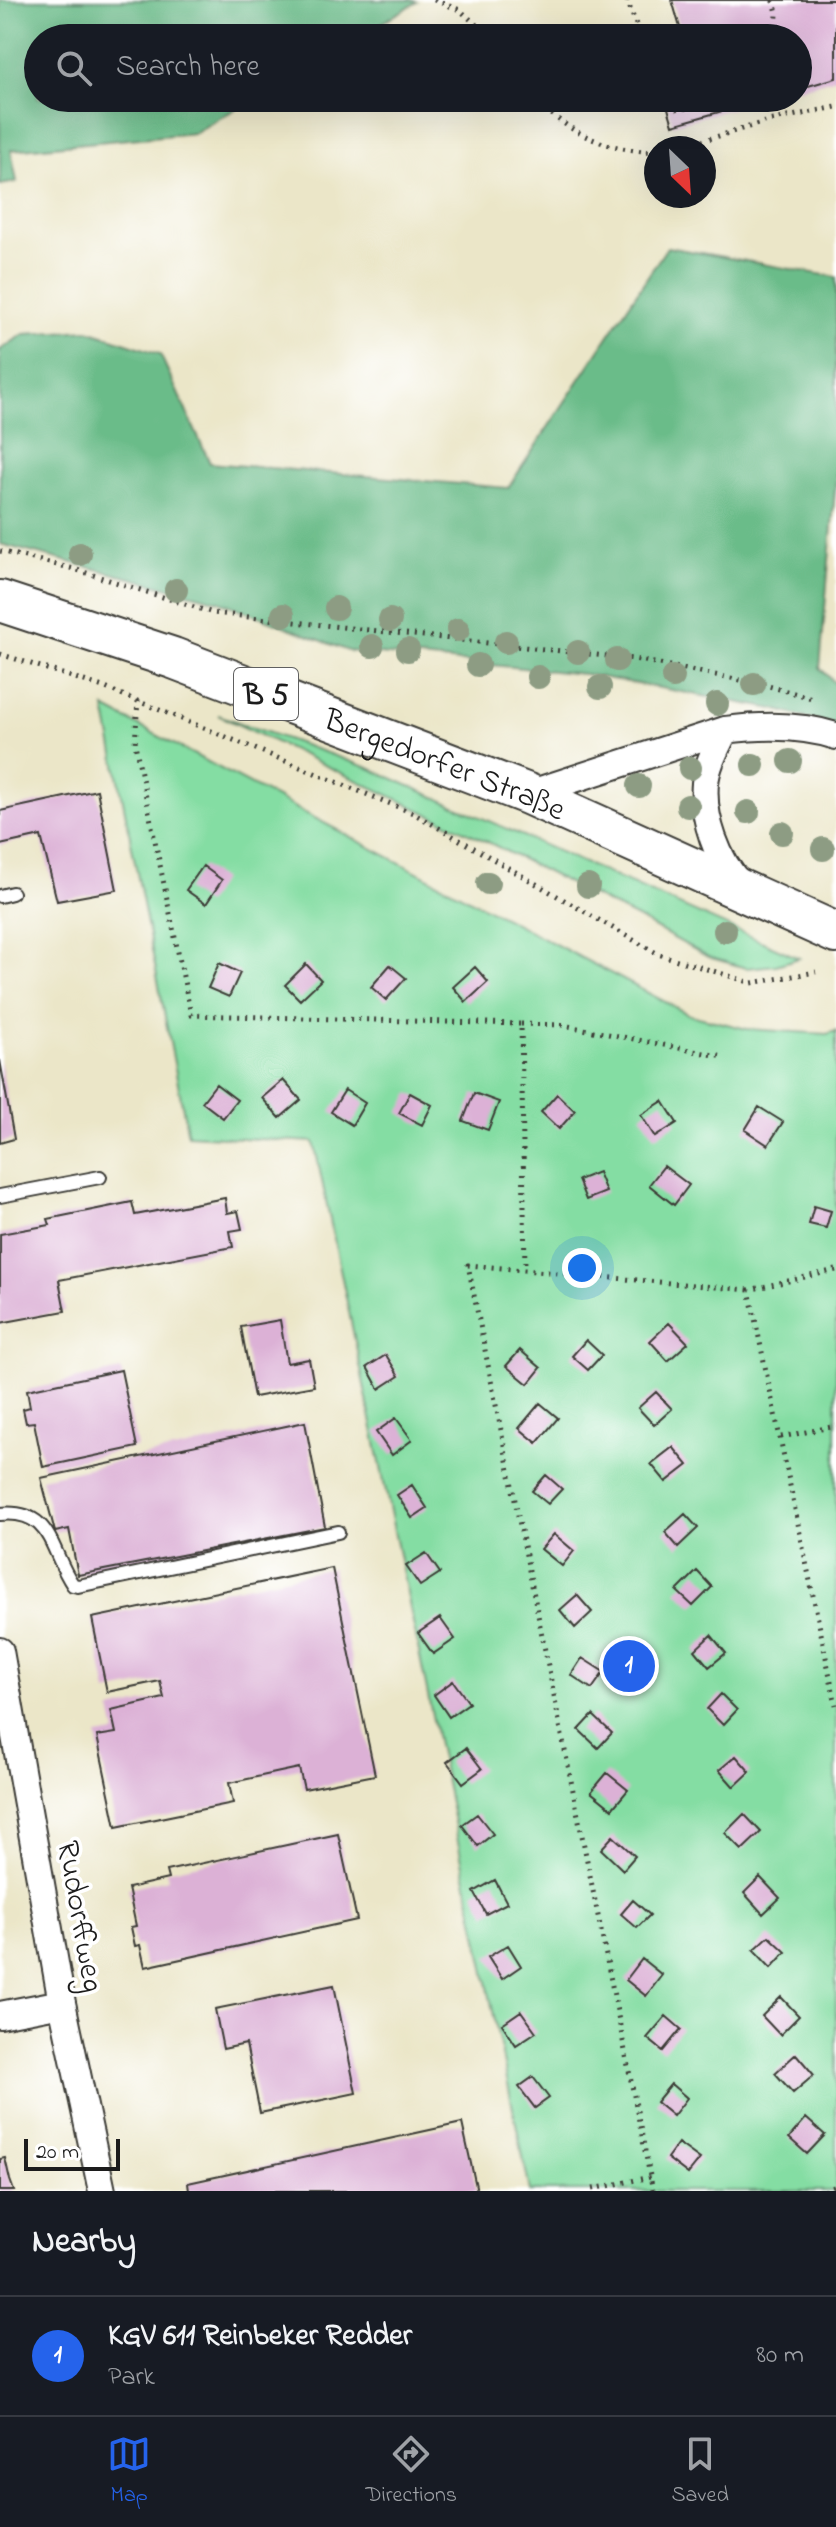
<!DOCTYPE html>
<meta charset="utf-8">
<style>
body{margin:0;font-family:"Indie Flower",sans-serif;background:#20242c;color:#f1f3f6}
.compass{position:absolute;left:644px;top:136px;width:72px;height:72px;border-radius:50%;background:#171b24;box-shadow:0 8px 32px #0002;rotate:155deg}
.scale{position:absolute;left:24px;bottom:20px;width:96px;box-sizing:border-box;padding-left:8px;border:4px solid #1c1c1c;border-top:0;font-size:22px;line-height:28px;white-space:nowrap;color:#1c1c1c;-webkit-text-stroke:6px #fff;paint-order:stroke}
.you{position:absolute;left:582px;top:1268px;width:28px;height:28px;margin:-20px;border:6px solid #fff;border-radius:50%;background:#1a73e8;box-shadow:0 0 0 12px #1a73e833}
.badge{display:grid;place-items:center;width:52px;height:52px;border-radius:50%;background:#2563eb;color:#fff;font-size:26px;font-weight:700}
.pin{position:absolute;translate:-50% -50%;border:4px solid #fff;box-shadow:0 2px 8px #0006}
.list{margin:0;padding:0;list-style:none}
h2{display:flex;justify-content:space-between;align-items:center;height:104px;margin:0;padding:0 32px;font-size:34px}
h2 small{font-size:26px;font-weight:400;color:#9ea1a6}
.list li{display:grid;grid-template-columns:52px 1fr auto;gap:24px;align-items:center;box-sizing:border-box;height:120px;padding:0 32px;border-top:2px solid #363941}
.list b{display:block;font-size:30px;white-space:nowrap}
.list p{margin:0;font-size:26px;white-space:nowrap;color:#9ea1a6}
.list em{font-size:26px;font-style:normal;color:#9ea1a6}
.icon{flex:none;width:44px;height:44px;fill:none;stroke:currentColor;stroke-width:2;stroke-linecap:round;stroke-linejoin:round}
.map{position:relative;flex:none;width:836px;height:2191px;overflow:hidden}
.search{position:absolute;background:#171b24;box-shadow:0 8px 32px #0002;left:24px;right:24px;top:24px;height:88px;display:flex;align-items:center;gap:20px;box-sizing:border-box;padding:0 28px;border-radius:44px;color:#9ea1a6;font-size:30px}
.sheet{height:224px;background:#171b24}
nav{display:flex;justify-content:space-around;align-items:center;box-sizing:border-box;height:112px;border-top:2px solid #363941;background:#171b24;font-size:22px;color:#9ea1a6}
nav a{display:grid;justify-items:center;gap:4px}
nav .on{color:#2563eb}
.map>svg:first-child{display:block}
.green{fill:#84dda3;stroke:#507c60;stroke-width:2}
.forest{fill:#6bbc89;stroke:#446c52;stroke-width:2}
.building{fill:#dcb1d6}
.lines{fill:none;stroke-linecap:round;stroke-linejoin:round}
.lane-casing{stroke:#3b3a36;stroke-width:16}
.street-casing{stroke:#3b3a36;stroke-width:30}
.primary-casing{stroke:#3b3a36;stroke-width:44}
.path{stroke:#3b3a36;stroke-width:5;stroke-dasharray:2 6;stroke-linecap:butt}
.lane{stroke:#fff;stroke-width:12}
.street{stroke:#fff;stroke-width:26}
.primary{stroke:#fff;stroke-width:40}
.tree{fill:#8d9c83}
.labels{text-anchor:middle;stroke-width:7;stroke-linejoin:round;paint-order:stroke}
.shield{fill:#fff;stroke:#606060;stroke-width:2}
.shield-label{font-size:30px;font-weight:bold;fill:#1c1c1c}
.street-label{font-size:32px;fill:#1c1c1c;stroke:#fff}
</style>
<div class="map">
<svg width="836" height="2191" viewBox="0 0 836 2191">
<rect width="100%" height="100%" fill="#fff"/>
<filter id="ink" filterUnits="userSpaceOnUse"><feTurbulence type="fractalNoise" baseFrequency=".0125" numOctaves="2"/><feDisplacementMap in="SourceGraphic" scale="16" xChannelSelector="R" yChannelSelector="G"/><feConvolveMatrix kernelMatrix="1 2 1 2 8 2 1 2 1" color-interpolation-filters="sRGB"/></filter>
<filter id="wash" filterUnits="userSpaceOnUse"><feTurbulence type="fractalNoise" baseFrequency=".006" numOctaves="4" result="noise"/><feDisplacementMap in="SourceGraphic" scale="32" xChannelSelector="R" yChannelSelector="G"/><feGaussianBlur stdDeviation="1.8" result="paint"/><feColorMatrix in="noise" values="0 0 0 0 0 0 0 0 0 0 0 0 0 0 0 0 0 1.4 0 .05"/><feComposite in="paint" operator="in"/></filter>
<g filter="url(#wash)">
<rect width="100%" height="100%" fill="#ebe6c8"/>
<path class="green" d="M 105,708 L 690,1015 L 747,1029 L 827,1034 L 836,1031 L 836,2191 L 530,2191 L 314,1142 L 188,1135 Z
M 218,715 L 369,768 L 799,958 L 776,965 L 746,968 L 708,957 L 639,919 L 488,842 Z"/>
<path class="forest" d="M 0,0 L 411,0 L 417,2 L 356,38 L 38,38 L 38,98 L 254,98 L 194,133 L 11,150 L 17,182 L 0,185 Z
M 667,247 L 836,277 L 836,478 L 820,668 L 836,684 L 836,726 L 774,709 L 584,674 L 348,651 L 219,601 L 0,544 L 0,350 L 24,334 L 88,330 L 160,354 L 210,463 L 508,488 Z"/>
<g id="blocks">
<path class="building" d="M 672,0 L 836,0 L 836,78 L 798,89 L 798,38 L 683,38 Z
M 665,98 L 765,98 L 765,99 L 673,125 Z
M 97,790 L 117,890 L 57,901 L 41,836 L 0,845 L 0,811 Z
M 203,866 L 222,880 L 206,904 L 186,890 Z
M 219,963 L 240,973 L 229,997 L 208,988 Z
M 306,964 L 321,980 L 300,1000 L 285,985 Z
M 390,965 L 406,978 L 386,1000 L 371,987 Z
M 475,967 L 488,982 L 466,1002 L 453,987 Z
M 0,1060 L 14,1139 L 0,1143 Z
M 283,1080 L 301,1100 L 280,1118 L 262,1098 Z
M 216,1084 L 237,1100 L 223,1118 L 202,1102 Z
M 345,1090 L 365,1103 L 352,1125 L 331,1112 Z
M 410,1093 L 432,1105 L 422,1125 L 399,1113 Z
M 474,1093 L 499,1102 L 488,1130 L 463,1121 Z
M 557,1094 L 575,1111 L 559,1129 L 541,1112 Z
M 663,1101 L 677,1123 L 655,1137 L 641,1115 Z
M 759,1107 L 783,1122 L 768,1145 L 745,1130 Z
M 664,1166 L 689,1185 L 674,1205 L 649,1185 Z
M 598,1172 L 606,1192 L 586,1200 L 578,1180 Z
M 225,1198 L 227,1213 L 238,1211 L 242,1229 L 230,1231 L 233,1247 L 59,1280 L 65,1311 L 0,1323 L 0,1234 L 50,1225 L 48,1219 L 132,1202 L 135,1215 Z
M 814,1206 L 831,1211 L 826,1228 L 809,1224 Z
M 280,1320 L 287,1363 L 309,1359 L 314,1386 L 254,1397 L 241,1327 Z
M 669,1323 L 688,1343 L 668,1361 L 650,1341 Z
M 586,1340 L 602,1355 L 588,1370 L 572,1356 Z
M 520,1350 L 541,1368 L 528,1384 L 506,1366 Z
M 386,1355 L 399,1376 L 379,1389 L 367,1367 Z
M 121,1370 L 137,1447 L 43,1467 L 34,1422 L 26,1423 L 23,1409 L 30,1407 L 27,1390 Z
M 656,1392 L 672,1409 L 654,1425 L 638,1408 Z
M 540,1403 L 558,1418 L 537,1443 L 519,1428 Z
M 396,1418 L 412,1440 L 392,1455 L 376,1432 Z
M 305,1422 L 325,1527 L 78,1575 L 69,1529 L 55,1532 L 41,1478 Z
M 673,1447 L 688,1465 L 666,1482 L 651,1464 Z
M 546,1475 L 562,1489 L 548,1504 L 532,1491 Z
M 412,1485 L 427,1508 L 412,1518 L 397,1495 Z
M 685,1514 L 698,1528 L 678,1547 L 665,1532 Z
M 554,1534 L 574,1551 L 562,1566 L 541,1549 Z
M 426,1553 L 440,1573 L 420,1586 L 406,1566 Z
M 332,1568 L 375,1775 L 304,1789 L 299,1768 L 229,1783 L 233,1803 L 116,1827 L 97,1736 L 116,1733 L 111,1710 L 164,1698 L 160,1681 L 107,1692 L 92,1618 Z
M 697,1571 L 712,1587 L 693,1606 L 677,1591 Z
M 577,1595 L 592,1612 L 575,1628 L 560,1610 Z
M 440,1618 L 455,1639 L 433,1654 L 418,1633 Z
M 711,1635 L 726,1653 L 709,1667 L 695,1650 Z
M 582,1658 L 604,1672 L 592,1689 L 571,1675 Z
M 453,1681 L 469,1703 L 449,1717 L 434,1695 Z
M 721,1694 L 737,1710 L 723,1725 L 707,1709 Z
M 593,1715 L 612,1733 L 598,1748 L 579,1730 Z
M 466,1748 L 482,1769 L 463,1783 L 447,1762 Z
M 736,1756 L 750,1772 L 734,1787 L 719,1770 Z
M 607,1773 L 628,1790 L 612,1809 L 591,1792 Z
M 477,1814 L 493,1834 L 478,1846 L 462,1825 Z
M 744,1814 L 761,1832 L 742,1850 L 725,1833 Z
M 338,1834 L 357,1920 L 145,1967 L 140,1945 L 135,1946 L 131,1927 L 136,1926 L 128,1888 L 168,1879 L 166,1871 Z
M 613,1836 L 635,1856 L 623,1870 L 601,1849 Z
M 760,1877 L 780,1898 L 763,1914 L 744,1893 Z
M 495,1880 L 507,1903 L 486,1914 L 474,1892 Z
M 633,1900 L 650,1915 L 637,1928 L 621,1914 Z
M 769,1936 L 786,1952 L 771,1968 L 754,1950 Z
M 508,1945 L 521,1966 L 502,1979 L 488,1957 Z
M 642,1959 L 662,1975 L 646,1996 L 626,1980 Z
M 334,1985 L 356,2093 L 260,2113 L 246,2044 L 223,2049 L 215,2009 Z
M 781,1997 L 799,2016 L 780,2035 L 762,2016 Z
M 521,2011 L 536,2032 L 516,2045 L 502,2024 Z
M 666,2016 L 681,2029 L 663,2051 L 647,2038 Z
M 796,2054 L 814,2075 L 793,2093 L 775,2073 Z
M 533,2077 L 549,2098 L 535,2108 L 519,2087 Z
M 671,2084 L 687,2098 L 673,2116 L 656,2102 Z
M 806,2118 L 825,2135 L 807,2154 L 789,2138 Z
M 462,2123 L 477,2191 L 189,2191 L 188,2183 Z
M 678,2143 L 700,2159 L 688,2174 L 667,2158 Z
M 5,2158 L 10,2180 L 14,2191 L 0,2191 L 0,2159 Z"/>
</g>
</g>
<g filter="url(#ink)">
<use href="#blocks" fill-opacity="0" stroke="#3b3a36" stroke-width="2"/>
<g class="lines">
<g class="lane-casing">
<path id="lane" d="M 0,896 L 12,893
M 0,1196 L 100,1177
M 0,1514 C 53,1509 49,1550 73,1585 L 78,1586 L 338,1532"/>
</g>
<g class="street-casing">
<path id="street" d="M 725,730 C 717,747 707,764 705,783 C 702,817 717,862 742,886
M 528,794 L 725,730 C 762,725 800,724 836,736
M 0,1651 L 62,2003 L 102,2191
M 0,2015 L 62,2003"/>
</g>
<g class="primary-casing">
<g id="primary">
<path id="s1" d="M 0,601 L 173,658 L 528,794 L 836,933"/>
</g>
</g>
<path class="path" d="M 434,0 L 460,10 L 491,38
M 627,0 L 641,38
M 765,38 C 777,26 781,15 772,0
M 534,98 C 571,135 604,149 656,152
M 665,98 L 680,111 L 704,98
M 679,148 L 768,121 L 836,107
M 0,551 L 74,569 L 213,613 L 634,659 L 761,684 L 812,698
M 0,654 L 103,687 L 413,813 L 658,954 L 752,983 L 816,972
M 138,700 L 135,744 L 191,1015 L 521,1024 L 525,1269
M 521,1024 L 563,1025 L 724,1057
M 836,1270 L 749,1290 L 836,1705
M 781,1437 L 836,1426
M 593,2189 L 650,2177
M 653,2191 L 468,1265 L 749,1290
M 825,2191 L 836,2186"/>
<use href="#lane" class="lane"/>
<use href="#street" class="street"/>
<use href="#primary" class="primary"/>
</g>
<g class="tree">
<circle cx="80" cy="554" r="12"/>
<circle cx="176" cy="590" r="12"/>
<circle cx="336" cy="608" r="12"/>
<circle cx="283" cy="615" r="12"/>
<circle cx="390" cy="620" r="12"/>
<circle cx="458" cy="630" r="12"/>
<circle cx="506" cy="642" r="12"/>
<circle cx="372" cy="646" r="12"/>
<circle cx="408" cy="650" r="12"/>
<circle cx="578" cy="652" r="12"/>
<circle cx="617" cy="660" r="12"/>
<circle cx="478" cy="665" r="12"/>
<circle cx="538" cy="677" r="12"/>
<circle cx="673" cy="677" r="12"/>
<circle cx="754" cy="684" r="12"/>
<circle cx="600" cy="687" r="12"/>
<circle cx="717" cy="704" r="12"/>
<circle cx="790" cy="761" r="12"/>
<circle cx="753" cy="765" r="12"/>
<circle cx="690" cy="768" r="12"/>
<circle cx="639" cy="786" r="12"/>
<circle cx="688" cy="806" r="12"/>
<circle cx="748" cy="812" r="12"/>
<circle cx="782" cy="833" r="12"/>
<circle cx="823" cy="849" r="12"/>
<circle cx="488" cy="883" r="12"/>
<circle cx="588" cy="886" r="12"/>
<circle cx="725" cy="931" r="12"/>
</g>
</g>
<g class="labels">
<rect class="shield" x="234" y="668" width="64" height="52" rx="6"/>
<g class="shield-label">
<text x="266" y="704">B 5</text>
</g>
<g class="street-label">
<text dy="11" stroke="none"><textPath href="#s1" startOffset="474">Bergedorfer Straße</textPath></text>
<text transform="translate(82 1916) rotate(80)" y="11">Rudorffweg</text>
</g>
</g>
</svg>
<svg class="compass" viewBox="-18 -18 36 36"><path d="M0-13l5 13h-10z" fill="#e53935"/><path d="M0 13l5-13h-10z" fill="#9ea1a6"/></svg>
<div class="scale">20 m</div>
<div class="you"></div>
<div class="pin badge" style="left:629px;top:1666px">1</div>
<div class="search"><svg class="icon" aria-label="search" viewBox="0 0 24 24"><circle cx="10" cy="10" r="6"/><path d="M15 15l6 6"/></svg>Search here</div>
</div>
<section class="sheet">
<h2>Nearby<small></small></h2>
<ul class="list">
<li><span class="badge">1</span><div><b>KGV 611 Reinbeker Redder</b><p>Park</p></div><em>80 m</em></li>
</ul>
</section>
<nav>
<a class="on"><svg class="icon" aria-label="map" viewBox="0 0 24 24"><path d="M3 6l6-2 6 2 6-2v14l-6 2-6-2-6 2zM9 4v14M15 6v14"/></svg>Map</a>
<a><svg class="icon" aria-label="directions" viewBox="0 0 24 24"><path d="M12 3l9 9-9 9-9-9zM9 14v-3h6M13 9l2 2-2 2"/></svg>Directions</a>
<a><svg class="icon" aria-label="saved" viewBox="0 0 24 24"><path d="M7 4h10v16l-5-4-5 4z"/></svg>Saved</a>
</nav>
